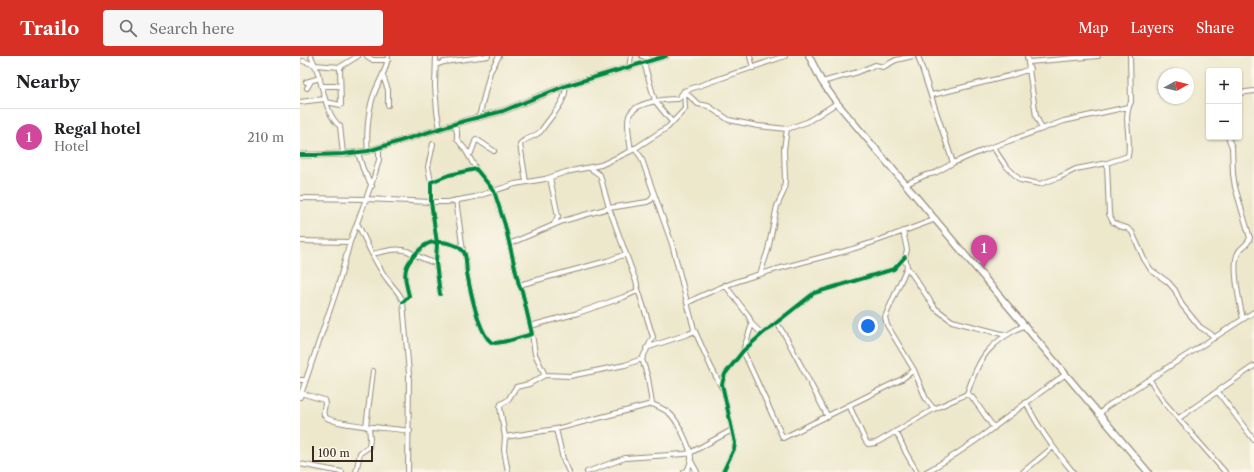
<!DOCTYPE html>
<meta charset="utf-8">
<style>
body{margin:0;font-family:"Libre Caslon Text",serif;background:#f6f6f6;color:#202124}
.controls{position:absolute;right:12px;top:12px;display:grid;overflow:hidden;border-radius:4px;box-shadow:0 1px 3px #0004}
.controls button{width:36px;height:36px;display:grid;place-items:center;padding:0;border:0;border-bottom:1px solid #e0e0e0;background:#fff;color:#202124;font:20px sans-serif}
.compass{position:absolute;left:858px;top:12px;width:36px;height:36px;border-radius:50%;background:#fff;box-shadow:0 1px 3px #0004;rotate:82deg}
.scale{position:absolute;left:12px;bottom:10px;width:61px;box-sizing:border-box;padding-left:4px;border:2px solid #3b2a1e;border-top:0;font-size:11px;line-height:14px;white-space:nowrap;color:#3b2a1e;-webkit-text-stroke:3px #fbf7ec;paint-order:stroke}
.you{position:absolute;left:568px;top:270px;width:14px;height:14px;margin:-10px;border:3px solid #fff;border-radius:50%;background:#1a73e8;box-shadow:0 0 0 6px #1a73e833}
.badge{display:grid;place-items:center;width:26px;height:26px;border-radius:50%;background:#d93025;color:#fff;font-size:13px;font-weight:700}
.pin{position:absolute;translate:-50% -33px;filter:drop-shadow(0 1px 2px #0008)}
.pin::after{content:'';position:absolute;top:21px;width:14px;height:12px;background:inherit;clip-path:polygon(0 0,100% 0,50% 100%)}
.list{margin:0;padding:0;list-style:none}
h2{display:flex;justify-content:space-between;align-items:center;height:52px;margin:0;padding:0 16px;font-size:17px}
h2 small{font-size:13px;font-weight:400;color:#757577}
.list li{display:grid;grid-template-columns:26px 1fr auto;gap:12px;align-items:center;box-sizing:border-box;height:56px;padding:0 16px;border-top:1px solid #e0e0e0}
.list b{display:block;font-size:15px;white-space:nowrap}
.list p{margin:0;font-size:13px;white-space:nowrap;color:#757577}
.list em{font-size:13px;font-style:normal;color:#757577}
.icon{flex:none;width:22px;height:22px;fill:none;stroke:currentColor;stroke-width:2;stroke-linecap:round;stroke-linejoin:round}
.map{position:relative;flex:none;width:954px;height:416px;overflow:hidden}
header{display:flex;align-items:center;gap:24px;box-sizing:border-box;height:56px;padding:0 20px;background:#d93025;color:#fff}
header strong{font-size:19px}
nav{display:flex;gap:22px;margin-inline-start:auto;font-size:14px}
.search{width:280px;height:36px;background:#f6f6f6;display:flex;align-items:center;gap:10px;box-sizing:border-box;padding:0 14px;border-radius:4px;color:#757577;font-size:15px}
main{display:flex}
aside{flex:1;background:#fff}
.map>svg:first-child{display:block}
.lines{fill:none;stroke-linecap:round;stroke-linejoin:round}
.minor-casing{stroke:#948975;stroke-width:6}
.tertiary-casing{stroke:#948975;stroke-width:7}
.secondary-casing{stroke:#948975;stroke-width:8}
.minor{stroke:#fff;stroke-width:4}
.tertiary{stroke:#fff;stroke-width:5}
.secondary{stroke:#fff;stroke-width:5.5}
.cycleway-casing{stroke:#fbf7ec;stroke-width:6}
.cycleway{stroke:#00873e;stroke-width:4}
</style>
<header>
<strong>Trailo</strong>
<div class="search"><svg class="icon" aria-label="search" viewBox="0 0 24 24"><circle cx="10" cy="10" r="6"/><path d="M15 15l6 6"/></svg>Search here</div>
<nav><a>Map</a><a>Layers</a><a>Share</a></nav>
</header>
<main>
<aside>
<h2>Nearby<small></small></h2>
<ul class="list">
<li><span class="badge" style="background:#d1479c">1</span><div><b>Regal hotel</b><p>Hotel</p></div><em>210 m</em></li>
</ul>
</aside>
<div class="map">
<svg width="954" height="416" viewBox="0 0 954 416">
<rect width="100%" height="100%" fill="#fbf7ec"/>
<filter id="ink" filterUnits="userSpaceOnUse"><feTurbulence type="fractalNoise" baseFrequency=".025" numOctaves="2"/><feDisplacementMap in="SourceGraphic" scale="8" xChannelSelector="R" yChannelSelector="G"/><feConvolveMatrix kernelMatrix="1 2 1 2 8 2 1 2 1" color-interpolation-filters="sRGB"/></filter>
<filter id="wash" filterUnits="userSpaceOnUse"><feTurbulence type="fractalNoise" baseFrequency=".012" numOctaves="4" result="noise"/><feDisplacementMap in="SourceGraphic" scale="16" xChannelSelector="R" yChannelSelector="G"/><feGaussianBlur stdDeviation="0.9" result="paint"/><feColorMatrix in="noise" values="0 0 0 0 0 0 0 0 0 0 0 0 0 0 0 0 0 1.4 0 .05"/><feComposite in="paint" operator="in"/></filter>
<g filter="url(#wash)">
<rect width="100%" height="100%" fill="#ede8cc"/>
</g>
<g filter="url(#ink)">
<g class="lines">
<g class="minor-casing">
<path id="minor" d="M 11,0 C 14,7 17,13 19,21 C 24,36 27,61 40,70 L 43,98
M 67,0 L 73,4 L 88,4
M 136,0 L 135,30 L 137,55 L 140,73
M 342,0 L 347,1 L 350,5
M 450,0 L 453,12
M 618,0 L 653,107
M 727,0 L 736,60 L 742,73
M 3,5 L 15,9 L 40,11 L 58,0
M 729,6 L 798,0
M 344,7 L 355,45 L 372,66
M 136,9 L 144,6 L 188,0
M 329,12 L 331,0
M 83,20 L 88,34 L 88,49
M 6,26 L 20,22
M 522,26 L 558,16 L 575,9 L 583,11 L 596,4 L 613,0
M 22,30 L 40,30
M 7,32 L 11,25
M 384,35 L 398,48 L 408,50 L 429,64 L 458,70 L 487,73 L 507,66 L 537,47
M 939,37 L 954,35
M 632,39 L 709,20 L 730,13
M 0,46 L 25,43
M 26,46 L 41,49 L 40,11
M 179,61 L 190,16 L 199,0
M 154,68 L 157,76 L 157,83 L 165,93 L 176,113
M 928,81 L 932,91 L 933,118 L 935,131 L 950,182 C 947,191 941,190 938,197 C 931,209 940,249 943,263
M 693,91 L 705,109 L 720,124 L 740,128 L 760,121 L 776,113 L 807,107 L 828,100 C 832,82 822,62 831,46 L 830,0
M 334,92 L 341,101 L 372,188 L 394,273 L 393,276 L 388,278 L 346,292
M 68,95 C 66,80 68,56 73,41 C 77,27 87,16 88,0
M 166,95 L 171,97 L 176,83 L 194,95
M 331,95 C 330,86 326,68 329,60 C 334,46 365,43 378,43 L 384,35 L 485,0
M 58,97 L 63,113 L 72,130
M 807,107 L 809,158 L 813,166 L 819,170 L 827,172 L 832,176 L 844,203 L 851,214 L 868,226 L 875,234 L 882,249 L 900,271 L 911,278 L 914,282
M 290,112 L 300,119 L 309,152 L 347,146 L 351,144 L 354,138
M 250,122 L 258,160 L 254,168
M 131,126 L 128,111 L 133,88
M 226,126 L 220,88 C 225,82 235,81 241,75 C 249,62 268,45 265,30
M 606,128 L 626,119 L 635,117 L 653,107 L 684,94 L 764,65 L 828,51
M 0,142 L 67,143 L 131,146 L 147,146 L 175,141 L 215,128 L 245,123 L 266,116 L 301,109 L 331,95 L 368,71 L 385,53 L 384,35
M 156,144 L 163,195
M 57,167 C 67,186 74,206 87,223 C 93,232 100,236 103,246 L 109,318 L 108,416
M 603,175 L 607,194 L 605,201 L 607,211 L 585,261 L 587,269 L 614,314 L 626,343 L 634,353
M 0,185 L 50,186
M 209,188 L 263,165 L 309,152 L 337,228 L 337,235 L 324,241 L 278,257 L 230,270
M 72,198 C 83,196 96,191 107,195 C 117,199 125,205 136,207
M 607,211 L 635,252 L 652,265 L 706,279
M 460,218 L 468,194 L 477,150 L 484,135 L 485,124 L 484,93 L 487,73
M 219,229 L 307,205 L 326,198
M 425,229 L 448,259 L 452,268 L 462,278
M 338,233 L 353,281 L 342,303 L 348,322 L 352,348 C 357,350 364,353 369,357 C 377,363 391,392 391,402 C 391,407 389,411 387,415 L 384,416
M 103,246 L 109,240 C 107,231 103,219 107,210 C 110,203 120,192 127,188 C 137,183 157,187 164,196 C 167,202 166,211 167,217 C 170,233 178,276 191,286 C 196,290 224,280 232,278 L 222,235 L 219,229 L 205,169 L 194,135 L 176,113 L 149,119 L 131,126 L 131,146 L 137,187 L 136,207 L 140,238
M 387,247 C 438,220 494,209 549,194 C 579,185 607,174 636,163
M 477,267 L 487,283 L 528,361
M 452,268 L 443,295 L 483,382 L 602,323 L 614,314
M 394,273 L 411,311 L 422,332
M 232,278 L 235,298 L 245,319
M 0,324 L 6,324
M 850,324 L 864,346 L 925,416
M 918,336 L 954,384
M 1,337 L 24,344 C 27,349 22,354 24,359 C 28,370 97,372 110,375
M 667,338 C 679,301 689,286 725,269
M 0,341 L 38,230 L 50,186 L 74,121 L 79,104 L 79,92
M 726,346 C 738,372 755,394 773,416
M 549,349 L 565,384 L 568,388 L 576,387 L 634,353 L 667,338 L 672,341 L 694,372
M 799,359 L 806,351 L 954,256
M 879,362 L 954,310
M 66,371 L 73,315
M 596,375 L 606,397 L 617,416
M 205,381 L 256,373
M 391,405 L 397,416
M 0,408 L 42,416
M 56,416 L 60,397 L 69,391 L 70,382 L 69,371
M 208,416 L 204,394 L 205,381 L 200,351 L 201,348 L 208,344 L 216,331 L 229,328 L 245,319 L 270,320 L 325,309 L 342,303
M 269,416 L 263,403 L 256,373 L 352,348
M 287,416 L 325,402 L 384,398 L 390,397 L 432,374
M 423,416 L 434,393 L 435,387 L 422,328 L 425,318 L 443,295 L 462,278 L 514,237 L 594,213 L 605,201
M 626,416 C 676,389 719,350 766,318
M 723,416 L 753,391"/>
</g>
<g class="tertiary-casing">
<path id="tertiary" d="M 0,99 L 15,99 L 43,98 L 68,95 L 164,65 L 203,55 L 265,30 L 366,0"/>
</g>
<g class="secondary-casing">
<path id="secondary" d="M 509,0 L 522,26 L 537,47 L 848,416"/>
</g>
<use href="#minor" class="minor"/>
<use href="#tertiary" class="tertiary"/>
<use href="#secondary" class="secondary"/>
<g class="cycleway-casing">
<path id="cycleway" d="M 0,99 L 15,99 L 43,98 L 68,95 L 164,65 L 203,55 L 265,30 L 366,0
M 103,246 L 109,240 C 107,231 103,219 107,210 C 110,203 120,192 127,188 C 137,183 157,187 164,196 C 167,202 166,211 167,217 C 170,233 178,276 191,286 C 196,290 224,280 232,278 L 222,235 L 219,229 L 205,169 L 194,135 L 176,113 L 149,119 L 131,126 L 131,146 L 137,187 L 136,207 L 140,238
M 423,416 L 434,393 L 435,387 L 422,328 L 425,318 L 443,295 L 462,278 L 514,237 L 594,213 L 605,201"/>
</g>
<use href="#cycleway" class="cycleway"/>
</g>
</g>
</svg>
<div class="controls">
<button>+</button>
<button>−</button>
</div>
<svg class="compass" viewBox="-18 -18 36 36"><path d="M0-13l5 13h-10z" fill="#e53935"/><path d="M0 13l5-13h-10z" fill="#757577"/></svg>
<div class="scale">100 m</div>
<div class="you"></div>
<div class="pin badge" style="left:684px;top:212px;background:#d1479c">1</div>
</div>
</main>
